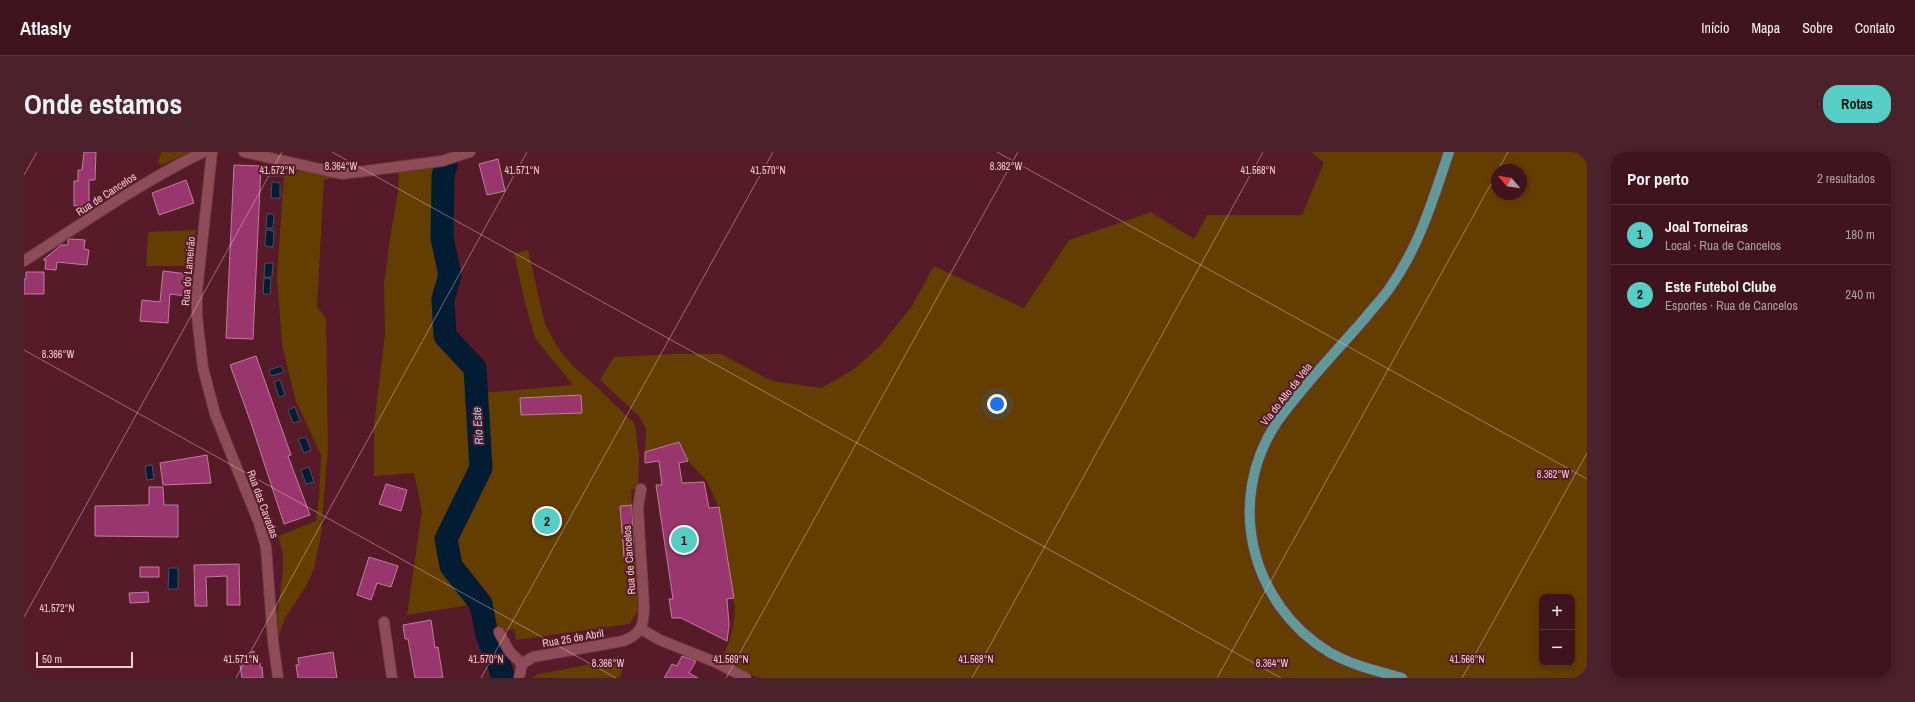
<!DOCTYPE html>
<html lang="pt">
<meta charset="utf-8">
<style>
body{margin:0;font-family:"Archivo Narrow",sans-serif;background:#4b212b;color:#f1f3f6}
.controls{position:absolute;right:12px;bottom:12px;display:grid;overflow:hidden;border-radius:8px;box-shadow:0 2px 10px #0003}
.controls button{width:36px;height:36px;display:grid;place-items:center;padding:0;border:0;border-bottom:1px solid #59333c;background:#40141e;color:#f1f3f6;font:20px sans-serif}
.compass{position:absolute;left:1467px;top:12px;width:36px;height:36px;border-radius:50%;background:#40141e;box-shadow:0 2px 10px #0003;rotate:299deg}
.scale{position:absolute;left:12px;bottom:10px;width:97px;box-sizing:border-box;padding-left:4px;border:2px solid #f3ccd1;border-top:0;font-size:11px;line-height:14px;white-space:nowrap;color:#f3ccd1;-webkit-text-stroke:3px #561a28;paint-order:stroke}
.you{position:absolute;left:973px;top:252px;width:14px;height:14px;margin:-10px;border:3px solid #fff;border-radius:50%;background:#1a73e8;box-shadow:0 0 0 6px #1a73e833}
.badge{display:grid;place-items:center;width:26px;height:26px;border-radius:50%;background:#55cec5;color:#111;font-size:13px;font-weight:700}
.pin{position:absolute;translate:-50% -50%;border:2px solid #fff;box-shadow:0 1px 4px #0006}
.list{margin:0;padding:0;list-style:none}
h2{display:flex;justify-content:space-between;align-items:center;height:52px;margin:0;padding:0 16px;font-size:17px}
h2 small{font-size:13px;font-weight:400;color:#ae9ea4}
.list li{display:grid;grid-template-columns:26px 1fr auto;gap:12px;align-items:center;box-sizing:border-box;height:60px;padding:0 16px;border-top:1px solid #59333c}
.list b{display:block;font-size:15px;white-space:nowrap}
.list p{margin:0;font-size:13px;white-space:nowrap;color:#ae9ea4}
.list em{font-size:13px;font-style:normal;color:#ae9ea4}
.map{position:relative;flex:none;width:1563px;height:526px;overflow:hidden;border-radius:16px}
header{display:flex;align-items:center;gap:24px;box-sizing:border-box;height:56px;padding:0 20px;background:#40141e;border-bottom:1px solid #59333c}
header strong{font-size:19px}
nav{display:flex;gap:22px;margin-inline-start:auto;font-size:14px}
.intro{display:flex;align-items:center;justify-content:space-between;box-sizing:border-box;height:96px;padding:0 24px}
h1{margin:0;font-size:28px}
.button{padding:10px 18px;border-radius:16px;background:#55cec5;color:#111;font-size:14px;font-weight:700}
main{display:flex;gap:24px;padding:0 24px}
aside{flex:1;background:#40141e;border-radius:16px;box-shadow:0 2px 10px #0003}
.map>svg:first-child{display:block}
.green{fill:#643d01;fill-rule:evenodd}
.water{fill:#021c34;stroke:#4a5163}
.lines{fill:none;stroke-linecap:round;stroke-linejoin:round}
.river{stroke:#021c34;stroke-width:23}
.building{fill:#98366d;stroke:#bf7e9e}
.street-casing{stroke:#6c3947;stroke-width:12}
.primary-casing{stroke:#6c3947;stroke-width:12}
.street{stroke:#8e4c58;stroke-width:10}
.primary{stroke:#639898;stroke-width:10}
.ticks{fill:none;stroke:#f3ccd1;stroke-width:1;stroke-opacity:0.45}
.labels{text-anchor:middle;stroke-width:4;stroke-linejoin:round;paint-order:stroke}
.street-label{font-size:11px;fill:#f3ccd1;stroke:#561a28}
.water-label{font-size:12px;font-style:italic;fill:#abd2fa;stroke:#561a28}
.ticks-label{font-size:10px;text-anchor:middle;fill:#f3ccd1;stroke:#561a28;stroke-width:4;stroke-linejoin:round;paint-order:stroke}
</style>
<header>
<strong>Atlasly</strong>
<nav><a>Início</a><a>Mapa</a><a>Sobre</a><a>Contato</a></nav>
</header>
<div class="intro"><h1>Onde estamos</h1><a class="button">Rotas</a></div>
<main>
<div class="map">
<svg width="1563" height="526" viewBox="0 0 1563 526">
<rect width="100%" height="100%" fill="#561a28"/>
<path class="green" d="M 137,0 L 167,0 L 138,13 L 134,11 Z
M 1287,0 L 1563,0 L 1563,526 L 734,526 L 697,507 C 706,491 710,476 711,457 L 695,355 L 682,328 L 664,309 L 655,290 L 621,300 L 622,277 L 616,265 L 576,228 L 590,205 L 649,202 L 697,202 L 748,229 L 797,236 L 830,217 L 856,194 L 888,154 L 910,114 L 1000,156 L 1045,88 L 1127,60 L 1170,87 L 1183,63 L 1278,63 L 1300,11 ZM 1473,18 L 1497,18 L 1497,42 L 1473,42 ZM 1518,445 L 1548,445 L 1548,511 L 1518,511 Z
M 415,12 L 413,79 L 421,123 L 415,144 L 417,184 L 446,218 L 453,315 L 419,384 L 423,415 L 452,452 L 383,463 L 398,359 L 390,321 L 350,324 L 350,273 L 361,182 L 360,131 L 366,86 L 374,39 L 375,24 L 371,19 Z
M 276,19 L 310,25 L 300,28 L 293,155 L 302,166 L 304,296 L 297,383 L 290,417 L 282,434 L 261,466 L 255,483 L 253,465 L 259,420 L 259,401 L 254,384 L 292,369 L 295,345 L 297,303 L 271,247 L 258,192 L 253,125 L 260,20 Z
M 172,78 L 168,114 L 122,114 L 124,80 Z
M 504,98 L 521,172 L 534,196 L 549,214 L 573,235 L 611,272 L 615,303 L 614,337 L 607,337 L 615,457 L 606,472 L 492,488 L 490,477 L 468,481 L 460,450 L 432,411 L 428,385 L 462,315 L 457,241 L 549,233 L 511,186 L 501,151 L 490,101 Z
M 602,506 L 596,526 L 508,526 L 514,522 Z"/>
<path class="water" d="M 244,16 L 259,16 L 259,24 L 244,24 Z
M 248,30 L 256,31 L 256,46 L 247,46 Z
M 243,62 L 250,62 L 249,76 L 242,76 Z
M 242,78 L 250,79 L 249,95 L 241,94 Z
M 241,111 L 249,111 L 248,125 L 240,125 Z
M 240,126 L 247,127 L 246,142 L 239,142 Z
M 257,214 L 260,220 L 247,224 L 245,218 Z
M 256,228 L 261,243 L 255,245 L 250,230 Z
M 271,255 L 276,269 L 269,271 L 264,258 Z
M 282,285 L 287,298 L 280,301 L 274,287 Z
M 128,313 L 130,327 L 123,328 L 121,314 Z
M 285,315 L 290,330 L 282,332 L 277,318 Z
M 145,416 L 154,416 L 154,437 L 144,437 Z"/>
<g class="lines">
<path class="river" d="M 422,13 L 419,24 L 418,86 L 426,123 L 419,147 L 421,184 L 451,216 L 457,316 L 422,387 L 427,414 L 457,452 L 463,483 L 480,526"/>
</g>
<path class="building" d="M 60,0 L 72,0 L 71,28 L 65,28 L 65,53 L 50,54 L 50,29 L 54,29 L 54,18 L 58,18 Z
M 474,7 L 481,39 L 463,43 L 455,12 Z
M 210,13 L 237,14 L 229,187 L 202,186 Z
M 162,28 L 170,51 L 135,63 L 128,41 Z
M 46,87 L 61,88 L 60,97 L 65,98 L 63,113 L 33,110 L 32,118 L 21,117 L 22,108 L 19,108 L 37,93 L 44,93 L 44,88 Z
M 139,119 L 164,122 L 162,144 L 146,142 L 144,171 L 116,169 L 118,148 L 136,150 Z
M 2,120 L 20,120 L 20,142 L 0,142 L 0,127 L 2,127 Z
M 232,204 L 267,303 L 264,304 L 286,363 L 260,372 L 227,271 L 206,213 Z
M 557,243 L 558,261 L 497,263 L 496,246 Z
M 655,290 L 664,309 L 655,311 L 658,331 L 680,330 L 685,356 L 695,355 L 710,446 L 703,447 L 705,473 L 703,489 L 657,466 L 648,466 L 645,447 L 649,447 L 632,333 L 638,333 L 635,309 L 621,311 L 621,300 Z
M 183,303 L 187,331 L 139,333 L 136,311 Z
M 362,332 L 383,338 L 377,359 L 355,352 Z
M 125,335 L 139,335 L 140,353 L 154,353 L 154,385 L 71,384 L 71,354 L 125,353 Z
M 608,353 L 610,404 L 600,405 L 596,354 Z
M 345,405 L 374,414 L 367,435 L 353,431 L 347,448 L 333,443 Z
M 215,412 L 216,453 L 203,453 L 203,424 L 182,425 L 183,454 L 171,454 L 170,413 Z
M 116,415 L 135,415 L 135,425 L 116,425 Z
M 124,440 L 125,450 L 106,451 L 105,441 Z
M 407,468 L 411,496 L 414,495 L 419,526 L 391,526 L 384,487 L 381,487 L 379,473 Z
M 230,499 L 231,511 L 236,511 L 236,515 L 238,515 L 239,526 L 218,526 L 215,506 Z
M 309,500 L 313,526 L 274,526 L 272,513 L 275,513 L 274,506 Z
M 658,504 L 672,509 L 665,521 L 674,526 L 640,526 L 648,512 L 653,514 Z"/>
<g class="lines">
<g class="street-casing">
<path id="street" d="M 188,0 L 173,139 L 173,164 L 176,191 L 179,216 L 191,262 L 235,371 L 242,395 L 249,489 L 254,526
M 220,0 L 318,22 L 418,9 L 446,0
M 0,109 C 59,71 116,31 179,0
M 360,470 L 368,526
M 617,477 L 636,488 L 691,510 L 722,526
M 475,480 L 485,499 L 498,512
M 495,526 L 498,512 L 509,505 L 599,489 C 618,482 620,473 620,454 L 614,356 L 617,337"/>
</g>
<g class="primary-casing">
<path id="primary" d="M 1378,526 C 1353,519 1327,513 1305,500 C 1226,452 1201,348 1253,270 C 1279,233 1312,200 1342,165 C 1349,156 1358,147 1365,137 C 1396,93 1408,50 1425,0"/>
</g>
<use href="#street" class="street"/>
<use href="#primary" class="primary"/>
</g>
<path class="ticks" d="M 308,0 L 1257,526M 973,0 L 1563,327M 1474,18 L 1484,0M 0,23 L 13,0M 0,198 L 592,526M 0,465 L 258,0M 212,526 L 503,0M 457,526 L 749,0M 702,526 L 994,0M 948,526 L 1239,0M 1193,526 L 1473,21M 1438,526 L 1563,301"/>
<g class="labels">
<g class="street-label">
<text transform="translate(82 42) rotate(-33)" y="4">Rua de Cancelos</text>
<text transform="translate(164 119) rotate(-85)" y="4">Rua do Lameirão</text>
<text transform="translate(1262 242) rotate(-52)" y="4">Via do Alto da Vela</text>
<text transform="translate(239 352) rotate(70)" y="4">Rua das Cavadas</text>
<text transform="translate(605 408) rotate(-94)" y="4">Rua de Cancelos</text>
<text transform="translate(549 486) rotate(-10)" y="4">Rua 25 de Abril</text>
</g>
<g class="water-label">
<text transform="translate(454 274) rotate(-94)" y="4">Rio Este</text>
</g>
</g>
<g class="ticks-label">
<text x="982" y="18">8.362°W</text>
<text x="317" y="18">8.364°W</text>
<text x="253" y="22">41.572°N</text>
<text x="498" y="22">41.571°N</text>
<text x="744" y="22">41.570°N</text>
<text x="1234" y="22">41.568°N</text>
<text x="34" y="206">8.366°W</text>
<text x="1529" y="326">8.362°W</text>
<text x="33" y="460">41.572°N</text>
<text x="217" y="511">41.571°N</text>
<text x="462" y="511">41.570°N</text>
<text x="707" y="511">41.569°N</text>
<text x="952" y="511">41.568°N</text>
<text x="1443" y="511">41.566°N</text>
<text x="584" y="515">8.366°W</text>
<text x="1248" y="515">8.364°W</text>
</g>
</svg>
<div class="controls">
<button>+</button>
<button>−</button>
</div>
<svg class="compass" viewBox="-18 -18 36 36"><path d="M0-13l5 13h-10z" fill="#e53935"/><path d="M0 13l5-13h-10z" fill="#ae9ea4"/></svg>
<div class="scale">50 m</div>
<div class="you"></div>
<div class="pin badge" style="left:660px;top:388px">1</div>
<div class="pin badge" style="left:523px;top:369px">2</div>
</div>
<aside>
<h2>Por perto<small>2 resultados</small></h2>
<ul class="list">
<li><span class="badge">1</span><div><b>Joal Torneiras</b><p>Local · Rua de Cancelos</p></div><em>180 m</em></li>
<li><span class="badge">2</span><div><b>Este Futebol Clube</b><p>Esportes · Rua de Cancelos</p></div><em>240 m</em></li>
</ul>
</aside>
</main>
